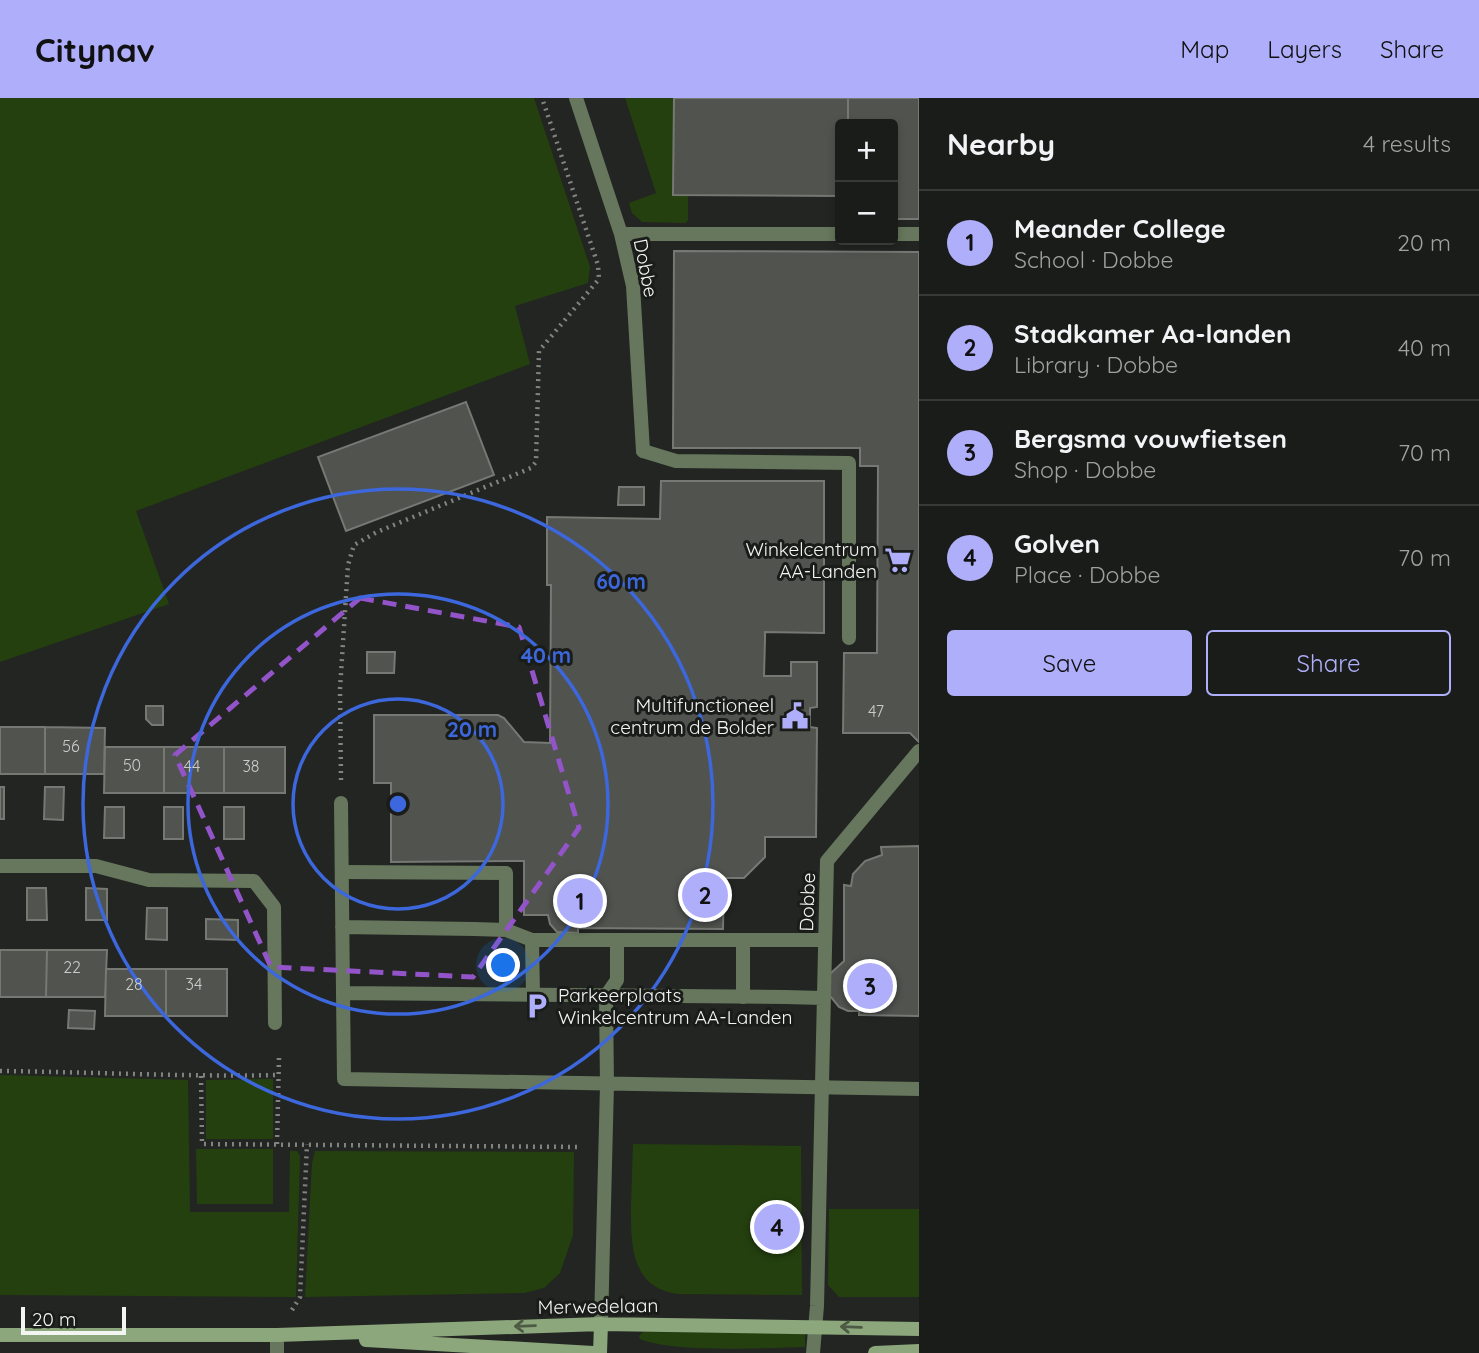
<!DOCTYPE html>
<meta charset="utf-8">
<style>
body{margin:0;font-family:Quicksand,sans-serif;background:#272926;color:#f1f3f6}
.controls{position:absolute;right:21px;top:21px;display:grid;overflow:hidden;border-radius:7px;box-shadow:0 4px 10px #0003}
.controls button{width:63px;height:63px;display:grid;place-items:center;padding:0;border:0;border-bottom:2px solid #383a38;background:#1a1c19;color:#f1f3f6;font:35px sans-serif}
.scale{position:absolute;left:21px;bottom:18px;width:105px;box-sizing:border-box;padding-left:7px;border:4px solid #f3f5f2;border-top:0;font-size:19px;line-height:24px;white-space:nowrap;color:#f3f5f2;-webkit-text-stroke:5px #191c18;paint-order:stroke}
.you{position:absolute;left:504px;top:868px;width:24px;height:24px;margin:-18px;border:5px solid #fff;border-radius:50%;background:#1a73e8;box-shadow:0 0 0 10px #1a73e833}
.badge{display:grid;place-items:center;width:46px;height:46px;border-radius:50%;background:#afaefa;color:#111;font-size:23px;font-weight:700}
.pin{position:absolute;translate:-50% -50%;border:4px solid #fff;box-shadow:0 2px 7px #0006}
.list{margin:0;padding:0;list-style:none}
h2{display:flex;justify-content:space-between;align-items:center;height:91px;margin:0;padding:0 28px;font-size:30px}
h2 small{font-size:23px;font-weight:400;color:#9fa1a2}
.list li{display:grid;grid-template-columns:46px 1fr auto;gap:21px;align-items:center;box-sizing:border-box;height:105px;padding:0 28px;border-top:2px solid #383a38}
.list b{display:block;font-size:26px;white-space:nowrap}
.list p{margin:0;font-size:23px;white-space:nowrap;color:#9fa1a2}
.list em{font-size:23px;font-style:normal;color:#9fa1a2}
.actions{display:flex;gap:14px;padding:21px 28px}
.actions a{flex:1;padding:16px 0;border:2px solid #afaefa;border-radius:7px;text-align:center;font-size:24px;color:#afaefa}
.actions .main{background:#afaefa;color:#111}
.map{position:relative;flex:none;width:919px;height:1255px;overflow:hidden}
header{display:flex;align-items:center;gap:42px;box-sizing:border-box;height:98px;padding:0 35px;background:#afaefa;color:#111}
header strong{font-size:33px}
nav{display:flex;gap:38px;margin-inline-start:auto;font-size:24px}
main{display:flex}
aside{flex:1;background:#1a1c19}
.map>svg:first-child{display:block}
.green{fill:#24400f}
.building{fill:#50534e;stroke:#757873;stroke-width:2}
.lines{fill:none;stroke-linecap:round;stroke-linejoin:round}
.path{stroke:#818480;stroke-width:4.5;stroke-dasharray:2 5;stroke-linecap:butt}
.lane{stroke:#66775d;stroke-width:14}
.street{stroke:#66775d;stroke-width:14}
.secondary{stroke:#8ca77c;stroke-width:14}
.oneway{stroke:#4d5b45}
.marked{fill:none;stroke:#9354c9;stroke-width:5;stroke-dasharray:14 9;stroke-linejoin:round}
.ring{fill:none;stroke:#3d67dc;stroke-width:3.5}
.labels{text-anchor:middle;stroke-width:6;stroke-linejoin:round;paint-order:stroke}
.number-label{font-size:16px;fill:#caccc9}
.street-label{font-size:19px;fill:#f3f5f2;stroke:#191c18}
.poi-label{font-size:19px;fill:#f3f5f2;stroke:#191c18;text-anchor:end}
.centre{fill:#3d67dc;stroke:#191c18;stroke-width:3.5}
.ring-label{font-size:21px;text-anchor:middle;font-weight:bold;fill:#3d67dc;stroke:#191c18;stroke-width:6;stroke-linejoin:round;paint-order:stroke}
</style>
<header>
<strong>Citynav</strong>
<nav><a>Map</a><a>Layers</a><a>Share</a></nav>
</header>
<main>
<div class="map">
<svg width="919" height="1255" viewBox="0 0 919 1255">
<rect width="100%" height="100%" fill="#222521"/>
<path class="green" d="M 0,0 L 534,0 L 590,169 L 588,185 L 515,208 L 530,266 L 136,413 L 169,506 L 0,564 Z
M 625,0 L 674,0 L 673,97 L 688,98 L 688,122 L 686,125 L 642,124 L 632,115 L 629,105 L 656,95 Z
M 0,977 L 188,982 L 190,1114 L 289,1114 L 290,1053 L 297,1053 L 300,1058 L 296,1199 L 0,1197 Z
M 273,981 L 273,1041 L 206,1041 L 206,982 Z
M 633,1046 L 801,1048 L 802,1197 L 678,1196 C 629,1190 631,1143 631,1106 C 632,1086 632,1066 633,1046 Z
M 196,1051 L 273,1051 L 273,1106 L 197,1106 Z
M 315,1053 L 574,1054 L 573,1137 L 560,1175 L 544,1190 L 524,1195 L 305,1199 L 312,1065 Z
M 829,1111 L 919,1111 L 919,1199 L 839,1199 L 828,1187 Z
M 643,1234 L 805,1235 L 805,1249 C 765,1250 674,1255 640,1241 L 639,1238 Z"/>
<path class="building" d="M 674,0 L 848,0 L 848,26 L 840,26 L 840,98 L 673,97 Z
M 848,0 L 919,0 L 919,121 L 893,121 L 893,26 L 848,26 Z
M 674,153 L 919,154 L 919,644 L 910,635 L 843,635 L 844,555 L 877,555 L 878,368 L 860,368 L 860,350 L 673,350 Z
M 466,304 L 494,377 L 346,433 L 318,359 Z
M 661,383 L 824,383 L 824,535 L 765,534 L 765,541 L 764,578 L 791,578 L 791,564 L 817,564 L 817,609 L 810,610 L 810,629 L 817,630 L 816,739 L 765,739 L 765,759 L 744,780 L 724,780 L 723,831 L 578,830 L 578,835 L 557,834 L 550,826 L 548,817 L 524,817 L 524,763 L 391,764 L 391,685 L 374,685 L 374,617 L 498,617 L 504,620 L 524,644 L 550,645 L 551,487 L 547,487 L 547,419 L 660,421 Z
M 619,389 L 644,389 L 644,407 L 618,407 Z
M 367,554 L 395,554 L 394,575 L 367,575 Z
M 146,608 L 163,608 L 163,627 L 152,627 L 146,621 Z
M 0,629 L 45,629 L 45,676 L 0,676 Z
M 45,629 L 105,630 L 104,676 L 45,676 Z
M 105,649 L 164,649 L 164,695 L 104,695 Z
M 164,649 L 224,649 L 224,695 L 164,695 Z
M 224,649 L 285,649 L 285,695 L 224,695 Z
M 0,689 L 4,689 L 4,721 L 0,721 Z
M 45,689 L 64,689 L 63,722 L 44,721 Z
M 105,709 L 124,709 L 124,740 L 104,740 Z
M 164,709 L 183,709 L 183,741 L 164,741 Z
M 224,709 L 244,709 L 244,741 L 224,741 Z
M 919,748 L 919,918 L 859,917 L 859,913 L 848,913 L 839,909 L 830,898 L 830,876 L 844,863 L 844,787 L 851,788 L 853,776 L 865,763 L 882,757 L 881,749 Z
M 27,790 L 46,790 L 47,822 L 27,822 Z
M 86,790 L 107,791 L 107,822 L 86,822 Z
M 147,810 L 167,810 L 167,842 L 146,841 Z
M 206,821 L 238,822 L 238,842 L 206,841 Z
M 0,852 L 47,852 L 46,899 L 0,899 Z
M 47,852 L 107,852 L 105,899 L 46,899 Z
M 106,871 L 166,871 L 166,918 L 105,918 Z
M 166,871 L 227,871 L 227,918 L 166,918 Z
M 69,912 L 95,913 L 94,931 L 68,930 Z"/>
<g class="lines">
<path class="path" d="M 341,682 L 340,591 L 348,467 L 354,447 L 377,434 L 531,370 L 536,364 L 539,253 L 599,181 L 598,167 L 542,0
M 0,973 C 93,974 186,979 279,977
M 201,978 L 202,1046 L 580,1049
M 277,1046 L 279,959
M 292,1212 L 300,1199 L 307,1046"/>
<path class="lane" d="M 643,353 L 676,363 L 849,365 L 849,540
M 341,705 L 343,895
M 342,829 L 474,831
M 606,898 L 607,987
M 785,899 L 343,895 L 344,981 L 919,991"/>
<path class="street" d="M 576,0 L 621,136 L 633,188 L 643,353
M 621,136 L 840,136
M 893,136 L 919,136
M 0,768 L 96,768 L 149,782 L 254,783 L 274,809 L 275,925
M 342,774 L 506,775 L 506,832 L 532,842 L 825,842
M 474,831 L 506,832
M 532,842 L 533,897
M 743,842 L 743,899
M 606,898 L 617,882 L 617,842
M 785,899 L 823,900
M 601,1226 L 607,987
M 277,1237 L 277,1255
M 813,1255 L 817,1208 L 827,763 L 919,653"/>
<path class="secondary" d="M 0,1237 L 277,1237 L 601,1226 L 919,1231
M 366,1242 L 593,1255
M 600,1255 L 601,1226
M 875,1255 L 919,1253"/>
</g>
<defs><path id="oneway-shaft" d="M-6 0H5M1.5-3L5.5 0L1.5 3" fill="none" stroke-width="1.6" stroke-linecap="round" stroke-linejoin="round" transform="scale(1.75)"/></defs>
<g class="oneway">
<use href="#oneway-shaft" transform="translate(525 1228) rotate(178)"/>
<use href="#oneway-shaft" transform="translate(851 1229) rotate(-178)"/>
</g>
<path class="marked" d="M 360,500 L 519,529 L 579,730 L 473,879 L 271,869 L 175,657 Z"/>
<g class="ring">
<circle cx="398" cy="706" r="105"/>
<circle cx="398" cy="706" r="210"/>
<circle cx="398" cy="706" r="315"/>
</g>
<defs>
<g id="supermarket-bare" transform="scale(2.1)"><path d="M-6-5.5h2.5l.6 2H6L4.5 2H-2.5L-4.4-4H-6ZM-1.5 3.2a1.3 1.3 0 1 0 .1 0ZM3 3.2a1.3 1.3 0 1 0 .1 0Z" fill="#afaefa" stroke="#191c18" stroke-width="2.5" paint-order="stroke"/></g>
<g id="civic-bare" transform="scale(2.1)"><path d="M-.6-6.5H3V-4.5H.6V-3L4-1V1h2V6H-6V1h2V-1L-.6-3ZM-1.2 2.5V6h2.4V2.5Z" fill="#afaefa" stroke="#191c18" stroke-width="2.5" paint-order="stroke"/></g>
<g id="parking-bare" transform="scale(2.1)"><path d="M-3.5-5.5H1a3.5 3.5 0 0 1 0 7H-1V5.5H-3.5ZM-1-3.4V-.6H.8a1.4 1.4 0 0 0 0-2.8Z" fill="#afaefa" stroke="#191c18" stroke-width="2.5" paint-order="stroke"/></g>
</defs>
<g fill-rule="evenodd">
<use href="#supermarket-bare" x="898" y="462"/>
<use href="#civic-bare" x="795" y="618"/>
<use href="#parking-bare" x="537" y="908"/>
</g>
<g class="labels">
<g class="number-label">
<text x="876" y="619">47</text>
<text x="71" y="654">56</text>
<text x="132" y="673">50</text>
<text x="192" y="674">44</text>
<text x="251" y="674">38</text>
<text x="72" y="875">22</text>
<text x="134" y="892">28</text>
<text x="194" y="892">34</text>
</g>
<g class="street-label">
<text transform="translate(646 170) rotate(79)" y="7">Dobbe</text>
<text transform="translate(807 804) rotate(-88)" y="7">Dobbe</text>
<text transform="translate(598 1208) rotate(-1)" y="7">Merwedelaan</text>
</g>
<g class="poi-label">
<text x="877" y="458">Winkelcentrum<tspan x="877" dy="22">AA-Landen</tspan></text>
<text x="774" y="614">Multifunctioneel<tspan x="774" dy="22">centrum de Bolder</tspan></text>
<text x="558" y="904" text-anchor="start">Parkeerplaats<tspan x="558" dy="22">Winkelcentrum AA-Landen</tspan></text>
</g>
</g>
<circle cx="398" cy="706" r="10" class="centre"/>
<g class="ring-label">
<text x="621" y="491">60 m</text>
<text x="546" y="565">40 m</text>
<text x="472" y="639">20 m</text>
</g>
</svg>
<div class="controls">
<button>+</button>
<button>−</button>
</div>
<div class="scale">20 m</div>
<div class="you"></div>
<div class="pin badge" style="left:580px;top:803px">1</div>
<div class="pin badge" style="left:705px;top:797px">2</div>
<div class="pin badge" style="left:870px;top:888px">3</div>
<div class="pin badge" style="left:777px;top:1129px">4</div>
</div>
<aside>
<h2>Nearby<small>4 results</small></h2>
<ul class="list">
<li><span class="badge">1</span><div><b>Meander College</b><p>School · Dobbe</p></div><em>20 m</em></li>
<li><span class="badge">2</span><div><b>Stadkamer Aa-landen</b><p>Library · Dobbe</p></div><em>40 m</em></li>
<li><span class="badge">3</span><div><b>Bergsma vouwfietsen</b><p>Shop · Dobbe</p></div><em>70 m</em></li>
<li><span class="badge">4</span><div><b>Golven</b><p>Place · Dobbe</p></div><em>70 m</em></li>
</ul>
<div class="actions"><a class="main">Save</a><a>Share</a></div>
</aside>
</main>
